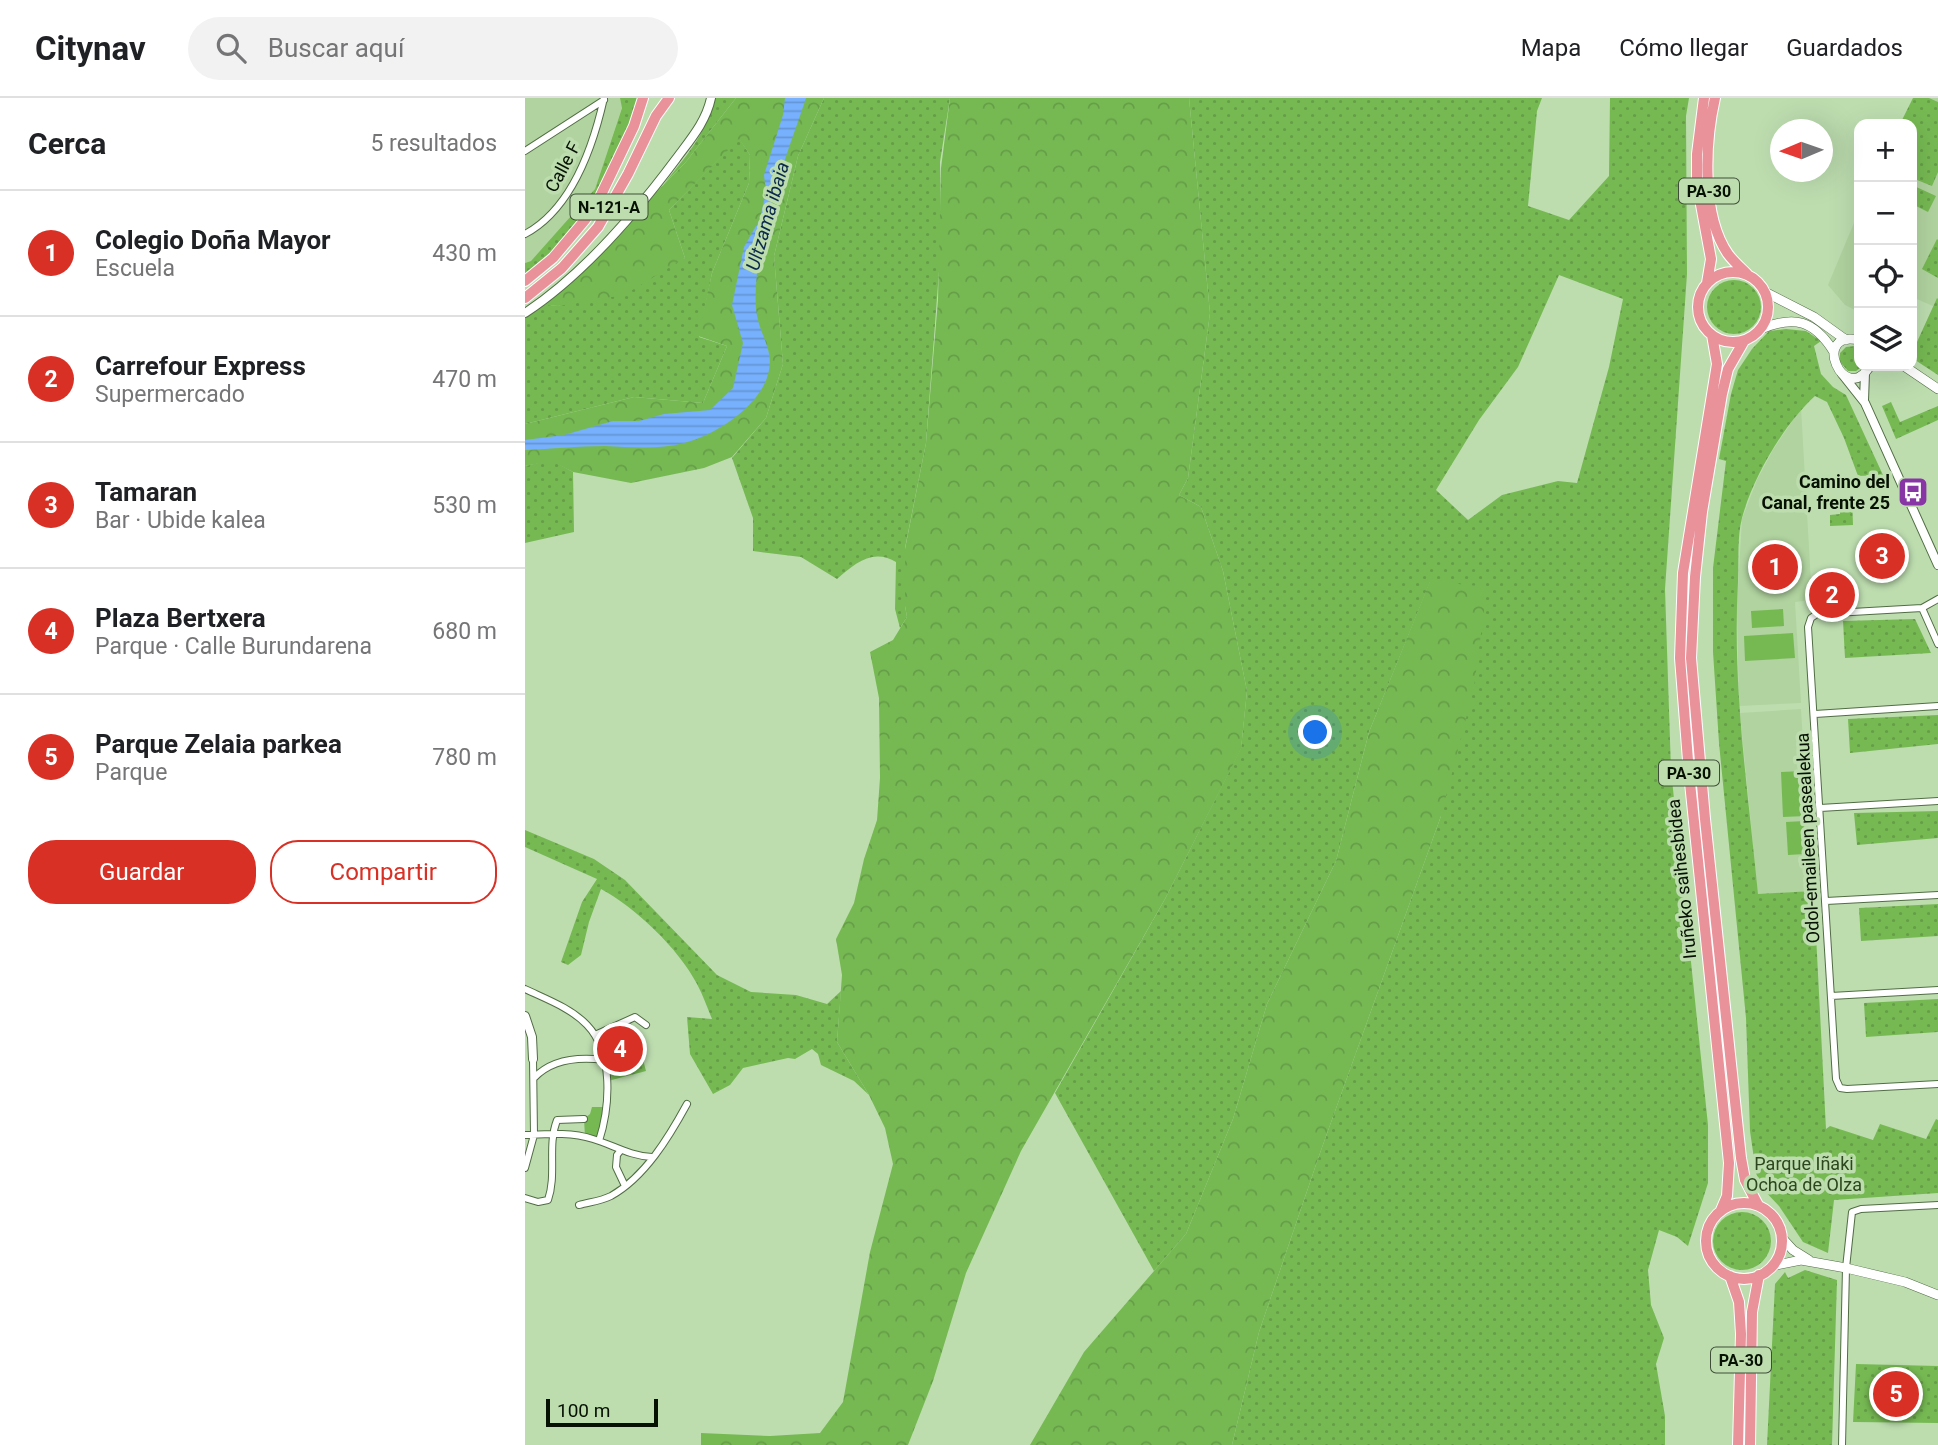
<!DOCTYPE html>
<html lang="es">
<meta charset="utf-8">
<style>
body{margin:0;font-family:Roboto,sans-serif;background:#f2f2f2;color:#202124}
.controls{position:absolute;right:21px;top:21px;display:grid;overflow:hidden;border-radius:14px;box-shadow:0 7px 28px #0002}
.controls button{width:63px;height:63px;display:grid;place-items:center;padding:0;border:0;border-bottom:2px solid #e0e0e0;background:#fff;color:#202124;font:35px sans-serif}
.compass{position:absolute;left:1245px;top:21px;width:63px;height:63px;border-radius:50%;background:#fff;box-shadow:0 7px 28px #0002;rotate:268deg}
.scale{position:absolute;left:21px;bottom:18px;width:112px;box-sizing:border-box;padding-left:7px;border:4px solid #071103;border-top:0;font-size:19px;line-height:24px;white-space:nowrap;color:#071103;-webkit-text-stroke:5px #bdddaf;paint-order:stroke}
.you{position:absolute;left:791px;top:635px;width:24px;height:24px;margin:-18px;border:5px solid #fff;border-radius:50%;background:#1a73e8;box-shadow:0 0 0 10px #1a73e833}
.badge{display:grid;place-items:center;width:46px;height:46px;border-radius:50%;background:#d93025;color:#fff;font-size:23px;font-weight:700}
.pin{position:absolute;translate:-50% -50%;border:4px solid #fff;box-shadow:0 2px 7px #0006}
.list{margin:0;padding:0;list-style:none}
h2{display:flex;justify-content:space-between;align-items:center;height:91px;margin:0;padding:0 28px;font-size:30px}
h2 small{font-size:23px;font-weight:400;color:#757577}
.list li{display:grid;grid-template-columns:46px 1fr auto;gap:21px;align-items:center;box-sizing:border-box;height:126px;padding:0 28px;border-top:2px solid #e0e0e0}
.list b{display:block;font-size:26px;white-space:nowrap}
.list p{margin:0;font-size:23px;white-space:nowrap;color:#757577}
.list em{font-size:23px;font-style:normal;color:#757577}
.actions{display:flex;gap:14px;padding:21px 28px}
.actions a{flex:1;padding:16px 0;border:2px solid #d93025;border-radius:28px;text-align:center;font-size:24px;color:#d93025}
.actions .main{background:#d93025;color:#fff}
.icon{flex:none;width:38px;height:38px;fill:none;stroke:currentColor;stroke-width:2;stroke-linecap:round;stroke-linejoin:round}
.map{position:relative;flex:none;width:1413px;height:1347px;overflow:hidden}
header{display:flex;align-items:center;gap:42px;box-sizing:border-box;height:98px;padding:0 35px;background:#fff;border-bottom:2px solid #e0e0e0}
header strong{font-size:33px}
nav{display:flex;gap:38px;margin-inline-start:auto;font-size:24px}
.search{width:490px;height:63px;background:#f2f2f2;display:flex;align-items:center;gap:18px;box-sizing:border-box;padding:0 24px;border-radius:38px;color:#757577;font-size:26px}
main{display:flex}
aside{flex:1;background:#fff}
.map>svg:first-child{display:block}
.built{fill:#b0d39f}
.grass{fill:url(#grass-dots);fill-rule:evenodd}
.forest{fill:url(#forest-crowns)}
.pitch{fill:#76b953}
.water{fill:url(#water-rules)}
.lines{fill:none;stroke-linecap:round;stroke-linejoin:round}
.minor-casing{stroke:#516d44;stroke-width:8}
.tertiary-casing{stroke:#516d44;stroke-width:10}
.secondary-casing{stroke:#516d44;stroke-width:10}
.trunk-casing{stroke:#fff;stroke-width:12}
.minor{stroke:#fff;stroke-width:6}
.tertiary{stroke:#fff;stroke-width:8}
.secondary{stroke:#fff;stroke-width:9}
.trunk{stroke:#ea929a;stroke-width:10}
.labels{text-anchor:middle;stroke-width:7;stroke-linejoin:round;paint-order:stroke}
.shield{fill:#bdddaf;stroke:#3e4e37;stroke-width:2}
.shield-label{font-size:16px;font-weight:bold;fill:#071103}
.street-label{font-size:18px;fill:#071103;stroke:#bdddaf}
.poi-label{font-size:18px;font-weight:bold;fill:#071103;stroke:#bdddaf;text-anchor:end}
.park-label{font-size:18px;fill:#2c471d;stroke:#bdddaf}
.water-label{font-size:19px;font-style:italic;fill:#0c294d;stroke:#bdddaf}
</style>
<header>
<strong>Citynav</strong>
<div class="search"><svg class="icon" aria-label="search" viewBox="0 0 24 24"><circle cx="10" cy="10" r="6"/><path d="M15 15l6 6"/></svg>Buscar aquí</div>
<nav><a>Mapa</a><a>Cómo llegar</a><a>Guardados</a></nav>
</header>
<main>
<aside>
<h2>Cerca<small>5 resultados</small></h2>
<ul class="list">
<li><span class="badge">1</span><div><b>Colegio Doña Mayor</b><p>Escuela</p></div><em>430 m</em></li>
<li><span class="badge">2</span><div><b>Carrefour Express</b><p>Supermercado</p></div><em>470 m</em></li>
<li><span class="badge">3</span><div><b>Tamaran</b><p>Bar · Ubide kalea</p></div><em>530 m</em></li>
<li><span class="badge">4</span><div><b>Plaza Bertxera</b><p>Parque · Calle Burundarena</p></div><em>680 m</em></li>
<li><span class="badge">5</span><div><b>Parque Zelaia parkea</b><p>Parque</p></div><em>780 m</em></li>
</ul>
<div class="actions"><a class="main">Guardar</a><a>Compartir</a></div>
</aside>
<div class="map">
<svg width="1413" height="1347" viewBox="0 0 1413 1347">
<defs>
<pattern id="grass-dots" width="8" height="8" patternUnits="userSpaceOnUse" patternTransform="scale(1.75)"><rect width="8" height="8" fill="#76b953"/><path d="M2 2h.1M6 6h.1" fill="none" stroke="#659e47" stroke-width="1.8" stroke-linecap="round"/></pattern>
<pattern id="forest-crowns" width="20" height="18" patternUnits="userSpaceOnUse" patternTransform="scale(1.75)"><rect width="20" height="18" fill="#76b953"/><path d="M2 6a3 3 0 1 1 6 0M12 15a3 3 0 1 1 6 0" fill="none" stroke="#659e47"/></pattern>
<pattern id="water-rules" width="6" height="5" patternUnits="userSpaceOnUse" patternTransform="scale(1.75)"><rect width="6" height="5" fill="#77b0fc"/><path d="M0 2.5h6" fill="none" stroke="#6596d6"/></pattern>
</defs>
<rect width="100%" height="100%" fill="#bdddaf"/>
<path class="built" d="M 0,0 L 95,0 L 97,9 L 70,91 L 6,163 L 0,165 Z
M 1388,0 L 1413,0 L 1413,201 L 1408,208 L 1387,199 L 1387,26 L 1376,26 Z
M 1334,113 L 1334,214 L 1320,207 L 1303,187 Z
M 1276,310 L 1287,502 L 1270,504 L 1276,605 L 1214,608 L 1212,508 L 1217,421 L 1232,382 L 1248,352 Z
M 1276,611 L 1287,793 L 1233,797 L 1215,615 Z"/>
<path class="grass" d="M 95,0 L 113,0 L 101,36 L 72,95 L 34,149 L 0,177 L 0,165 L 6,163 L 70,91 L 97,10 Z
M 188,0 L 211,0 L 160,65 L 139,86 C 160,59 183,35 188,0 Z
M 299,0 L 425,0 L 415,64 L 416,147 L 401,345 L 380,450 L 380,508 L 382,519 L 375,530 L 370,511 L 371,464 C 347,450 330,466 312,481 L 276,459 L 228,453 L 228,420 L 207,360 L 241,320 L 258,266 L 249,158 L 273,58 Z
M 664,0 L 1017,0 L 1012,13 L 1003,108 L 1044,122 L 1084,78 L 1085,0 L 1164,0 L 1161,18 L 1162,176 L 1140,491 L 1146,672 L 1183,1027 L 1183,1085 L 1163,1148 L 1152,1139 L 1134,1132 L 1123,1172 L 1126,1207 L 1139,1240 L 1131,1266 L 1140,1318 L 1140,1347 L 707,1347 L 734,1234 L 795,1055 L 916,718 L 905,484 L 844,634 L 811,763 L 742,906 L 708,1021 L 661,1136 L 629,1173 L 530,995 L 640,801 L 716,650 L 722,593 L 698,473 L 676,409 L 654,397 L 663,380 L 685,215 ZM 1034,177 L 1098,201 L 1084,269 L 1052,385 L 1033,383 L 977,397 L 943,422 L 911,392 L 954,322 L 993,269 Z
M 1388,0 L 1404,0 L 1413,4 L 1413,74 L 1407,88 L 1387,80 L 1387,56 L 1391,45 L 1387,41 L 1387,26 L 1377,26 L 1376,24 Z
M 214,40 L 225,57 L 224,85 L 187,175 L 174,239 L 202,248 L 178,305 L 109,299 L 0,326 L 0,213 L 14,206 L 33,208 L 160,160 L 144,112 Z
M 1387,87 L 1411,98 L 1403,114 L 1387,106 Z
M 1412,141 L 1413,142 L 1413,180 L 1397,171 Z
M1182 209a27 27 0 1 1 54 0a27 27 0 1 1-54 0Z
M 1412,200 L 1413,201 L 1413,277 L 1387,260 L 1387,243 L 1392,244 Z
M 1261,231 L 1281,233 L 1296,243 L 1289,248 L 1296,276 L 1308,289 L 1321,297 L 1358,377 L 1333,378 L 1319,340 L 1302,304 L 1290,298 C 1259,326 1228,379 1217,420 C 1212,439 1214,463 1213,484 C 1207,588 1223,692 1233,796 L 1287,793 L 1289,798 L 1301,1031 L 1305,1028 L 1348,1042 L 1355,1026 L 1401,1041 L 1411,1021 L 1413,1022 L 1413,1095 L 1309,1102 L 1303,1155 L 1278,1144 L 1254,1108 L 1236,1089 L 1231,1075 L 1225,1033 L 1221,920 L 1194,645 L 1188,554 L 1188,470 L 1201,363 L 1194,361 L 1206,296 L 1213,272 L 1227,251 L 1244,233 Z
M 1330,248 L 1334,250 L 1334,268 L 1338,268 L 1331,273 L 1323,273 L 1315,264 L 1315,255 L 1321,249 Z
M 1366,304 L 1375,324 L 1413,308 L 1413,322 L 1371,341 L 1357,308 Z
M 26,362 L 48,374 L 49,434 L 0,445 L 0,368 Z
M 1327,399 L 1328,427 L 1305,428 L 1305,417 L 1315,416 L 1315,400 Z
M 1390,521 L 1406,555 L 1320,560 L 1318,523 Z
M 1413,617 L 1413,646 L 1325,655 L 1323,621 Z
M 1413,713 L 1413,740 L 1332,747 L 1329,715 Z
M 0,732 L 69,761 L 100,782 L 192,877 L 226,894 L 271,897 L 302,906 L 316,893 L 312,944 L 344,997 L 329,983 L 296,967 L 293,956 L 287,951 L 270,961 L 263,960 L 218,970 L 205,987 L 188,996 L 165,956 L 162,919 L 187,921 C 182,909 178,897 172,886 C 153,850 111,810 76,791 L 64,824 L 56,857 L 43,867 L 36,864 L 57,804 L 72,781 L 0,749 Z
M 1413,806 L 1413,838 L 1336,843 L 1334,810 Z
M 1413,901 L 1413,934 L 1341,939 L 1339,905 Z
M 105,924 L 110,931 L 121,973 L 83,983 L 72,939 Z
M1188 1143a29 29 0 1 1 58 0a29 29 0 1 1-58 0Z
M 1280,1172 L 1312,1182 L 1307,1347 L 1242,1347 L 1250,1186 L 1260,1174 L 1263,1180 Z
M 1331,1266 L 1413,1268 L 1413,1325 L 1328,1324 Z"/>
<path class="forest" d="M 211,0 L 299,0 L 273,58 L 249,158 L 258,266 L 241,320 L 207,359 L 179,370 L 106,385 L 48,374 L 26,363 L 0,368 L 0,326 L 109,299 L 178,305 L 202,248 L 173,238 L 187,175 L 224,85 L 225,57 L 214,41 L 144,112 L 160,160 L 99,197 L 33,208 L 20,207 L 160,65 Z
M 425,0 L 664,0 L 685,215 L 663,380 L 654,397 L 676,409 L 698,473 L 722,593 L 716,651 L 640,801 L 496,1053 L 441,1175 L 408,1283 L 383,1347 L 176,1347 L 176,1335 L 245,1338 L 295,1335 L 318,1304 L 345,1154 L 368,1066 L 360,1030 L 344,997 L 312,944 L 317,877 L 311,841 L 329,805 L 339,761 L 352,722 L 355,680 L 354,600 L 345,554 L 368,542 L 382,519 L 380,508 L 380,451 L 401,345 L 413,202 L 416,70 Z
M 905,483 L 962,489 L 949,589 L 916,718 L 795,1055 L 734,1234 L 707,1347 L 505,1347 L 559,1254 L 661,1136 L 708,1021 L 742,906 L 811,763 L 844,634 Z"/>
<path class="pitch" d="M 1258,511 L 1259,528 L 1227,530 L 1226,513 Z
M 1268,535 L 1270,560 L 1220,563 L 1219,538 Z
M 1278,673 L 1281,718 L 1258,719 L 1256,674 Z
M 1279,723 L 1280,756 L 1263,757 L 1261,724 Z
M 67,1009 L 80,1009 L 74,1043 L 60,1039 L 59,1021 L 65,1016 Z"/>
<path class="water" d="M 260,0 L 281,0 C 262,57 239,114 232,174 C 231,189 229,207 233,222 C 237,239 248,253 244,272 C 238,307 191,337 159,345 C 133,352 106,349 80,348 C 53,348 26,351 0,352 L 0,342 L 39,337 L 88,323 L 114,323 L 139,316 L 185,312 L 208,290 L 218,245 L 207,207 L 219,149 L 235,121 L 241,94 L 239,77 L 258,17 Z"/>
<g class="lines">
<g class="minor-casing">
<path id="minor" d="M 0,53 L 79,2
M 0,136 C 47,111 68,49 79,0
M 1413,501 L 1397,510 L 1292,516 L 1286,520 L 1283,529 L 1311,981 L 1315,990 L 1322,991 L 1413,986
M 1397,510 L 1413,546
M 1290,616 L 1413,608
M 1295,710 L 1413,703
M 1301,803 L 1413,797
M 0,891 C 21,901 46,910 62,927 C 89,955 85,1009 74,1043
M 1306,898 L 1413,892
M 70,937 L 110,919 L 121,927
M 9,980 C 27,961 55,959 79,962
M 0,1037 C 22,1036 46,1034 68,1041 C 88,1047 105,1058 127,1059
M 96,1052 L 92,1057 L 91,1069 L 100,1088
M 0,1070 L 9,1037 L 8,961
M 0,1100 L 13,1104 L 23,1102 C 32,1076 22,1048 32,1022 L 59,1021
M 54,1107 C 65,1104 76,1103 86,1098 C 120,1079 144,1039 162,1006
M 1317,1347 L 1321,1170 L 1327,1114 L 1336,1111 L 1413,1107"/>
</g>
<g class="tertiary-casing">
<path id="tertiary" d="M 0,215 C 58,177 110,116 151,61 C 165,42 181,24 186,0
M 1317,276 L 1340,305 L 1413,467
M 1339,302 L 1340,275
M 0,918 L 7,939 L 8,961"/>
</g>
<g class="secondary-casing">
<path id="secondary" d="M 1240,194 L 1289,219 L 1321,242
M 1236,231 C 1269,217 1289,222 1309,254
M 1334,242 C 1285,231 1319,310 1345,268
M 1379,268 L 1413,291
M 1257,1140 L 1268,1152 L 1284,1162
M 1247,1168 L 1276,1162 L 1321,1170 L 1380,1184 L 1413,1197"/>
</g>
<g class="trunk-casing">
<path id="trunk" d="M 1179,0 L 1172,56 L 1172,85 L 1186,161 L 1182,185
M 1190,0 C 1180,44 1176,117 1203,156 C 1208,163 1216,170 1222,176
M1173 209a35 35 0 1 1 70 0a35 35 0 1 1-70 0Z
M 0,183 L 28,160 L 60,122 L 75,99 L 109,28 L 118,0
M 0,200 L 37,170 L 73,129 L 103,76 L 131,18 L 144,0
M 1187,237 L 1192,266 L 1158,475 L 1155,560 L 1164,675 L 1204,1065 L 1202,1098 L 1196,1112
M 1219,243 L 1203,271 L 1197,296 L 1177,414 L 1170,479 L 1166,560 L 1180,721 L 1216,1060 L 1220,1082 L 1233,1107
M1181 1143a38 38 0 1 1 76 0a38 38 0 1 1-76 0Z
M 1205,1178 L 1214,1204 L 1216,1236 L 1213,1347
M 1225,1347 L 1227,1214 L 1234,1177"/>
</g>
<use href="#minor" class="minor"/>
<use href="#tertiary" class="tertiary"/>
<use href="#secondary" class="secondary"/>
<use href="#trunk" class="trunk"/>
</g>
<defs>
<g id="bus-square" transform="scale(1.575)"><rect x="-9" y="-9" width="18" height="18" rx="4" fill="#8836a5" stroke="#bdddaf"/><path d="M-5-6H5V4H4V6H2V4H-2V6H-4V4H-5ZM-3.5-4V0h7V-4ZM-3.5 1.2v1.5H-2V1.2ZM2 1.2v1.5H3.5V1.2Z" fill="#fff"/></g>
</defs>
<g fill-rule="evenodd">
<use href="#bus-square" x="1388" y="394"/>
</g>
<g class="labels">
<g class="shield">
<rect x="1154" y="80.5" width="60" height="25" rx="5"/>
<rect x="45.5" y="96.5" width="77" height="25" rx="5"/>
<rect x="1134" y="662.5" width="60" height="25" rx="5"/>
<rect x="1186" y="1249.5" width="60" height="25" rx="5"/>
</g>
<g class="shield-label">
<text x="1184" y="99">PA-30</text>
<text x="84" y="115">N-121-A</text>
<text x="1164" y="681">PA-30</text>
<text x="1216" y="1268">PA-30</text>
</g>
<g class="street-label">
<text transform="translate(38 69) rotate(-62)" y="6">Calle F</text>
<text transform="translate(1283 740) rotate(-93)" y="6">Odol-emaileen pasealekua</text>
<text transform="translate(1157 781) rotate(-96)" y="6">Iruñeko saihesbidea</text>
</g>
<g class="poi-label">
<text x="1365" y="390">Camino del<tspan x="1365" dy="21">Canal, frente 25</tspan></text>
</g>
<g class="park-label">
<text x="1279" y="1072">Parque Iñaki<tspan x="1279" dy="21">Ochoa de Olza</tspan></text>
</g>
<g class="water-label">
<text transform="translate(242 118) rotate(-74)" y="7">Ultzama ibaia</text>
</g>
</g>
</svg>
<div class="controls">
<button>+</button>
<button>−</button>
<button><svg class="icon" aria-label="locate" viewBox="0 0 24 24"><circle cx="12" cy="12" r="6"/><path d="M12 2v4M12 18v4M2 12h4M18 12h4"/></svg></button>
<button><svg class="icon" aria-label="layers" viewBox="0 0 24 24"><path d="M12 4l9 5-9 5-9-5zM3 14l9 5 9-5"/></svg></button>
</div>
<svg class="compass" viewBox="-18 -18 36 36"><path d="M0-13l5 13h-10z" fill="#e53935"/><path d="M0 13l5-13h-10z" fill="#757577"/></svg>
<div class="scale">100 m</div>
<div class="you"></div>
<div class="pin badge" style="left:1250px;top:469px">1</div>
<div class="pin badge" style="left:1307px;top:497px">2</div>
<div class="pin badge" style="left:1357px;top:458px">3</div>
<div class="pin badge" style="left:95px;top:951px">4</div>
<div class="pin badge" style="left:1371px;top:1296px">5</div>
</div>
</main>
